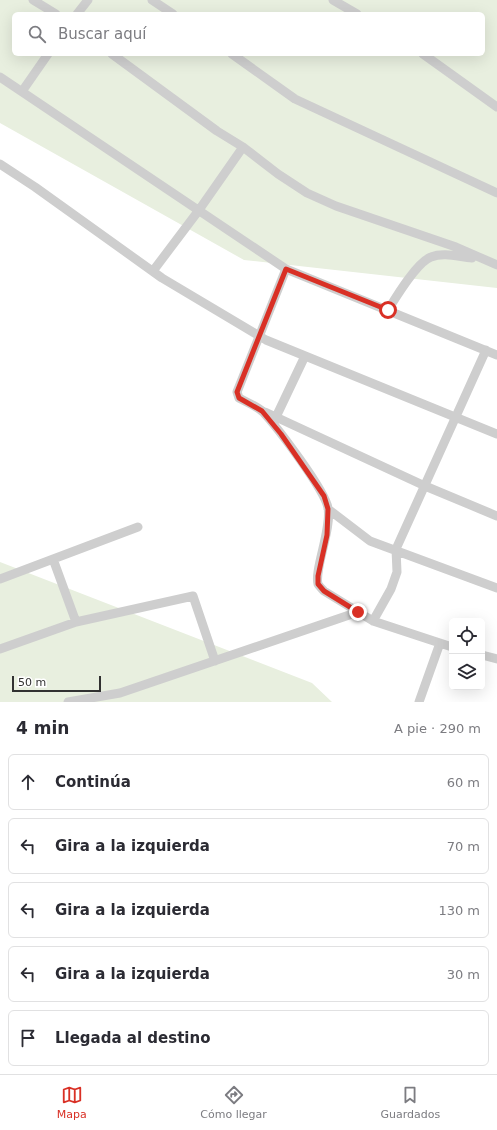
<!DOCTYPE html>
<html lang="es">
<meta charset="utf-8">
<style>
body{margin:0;font-family:"DejaVu Sans",sans-serif;background:#f7f7f7;color:#2b2b33}
.controls{position:absolute;right:12px;bottom:12px;display:grid;overflow:hidden;border-radius:6px;box-shadow:0 4px 16px #0002}
.controls button{width:36px;height:36px;display:grid;place-items:center;padding:0;border:0;border-bottom:1px solid #e1e1e2;background:#fff;color:#2b2b33;font:20px sans-serif}
.scale{position:absolute;left:12px;bottom:10px;width:89px;box-sizing:border-box;padding-left:4px;border:2px solid #313131;border-top:0;font-size:11px;line-height:14px;white-space:nowrap;color:#313131;-webkit-text-stroke:3px #fff;paint-order:stroke}
.stop{position:absolute;width:12px;height:12px;margin:-9px;border:3px solid #d93025;border-radius:50%;background:#fff}
.stop.end{background:#d93025;border-color:#fff;box-shadow:0 1px 4px #0008}
.list{margin:0;padding:0;list-style:none}
h2{display:flex;justify-content:space-between;align-items:center;height:52px;margin:0;padding:0 16px;font-size:17px}
h2 small{font-size:13px;font-weight:400;color:#7c7c81}
.list li{display:grid;grid-template-columns:26px 1fr auto;gap:12px;align-items:center;box-sizing:border-box;height:56px;margin:0 8px 8px;padding:0 8px;border:1px solid #e1e1e2;border-radius:6px}
.list b{display:block;font-size:15px;white-space:nowrap}
.list em{font-size:13px;font-style:normal;color:#7c7c81}
.icon{flex:none;width:22px;height:22px;fill:none;stroke:currentColor;stroke-width:2;stroke-linecap:round;stroke-linejoin:round}
.map{position:relative;flex:none;width:497px;height:702px;overflow:hidden}
.search{position:absolute;background:#fff;box-shadow:0 4px 16px #0002;left:12px;right:12px;top:12px;height:44px;display:flex;align-items:center;gap:10px;box-sizing:border-box;padding:0 14px;border-radius:6px;color:#7c7c81;font-size:15px}
.sheet{height:372px;background:#fff}
nav{display:flex;justify-content:space-around;align-items:center;box-sizing:border-box;height:56px;border-top:1px solid #e1e1e2;background:#fff;font-size:11px;color:#7c7c81}
nav a{display:grid;justify-items:center;gap:2px}
nav .on{color:#d93025}
.map>svg:first-child{display:block}
.green{fill:#e8efdf;fill-rule:evenodd}
.lines{fill:none;stroke-linecap:round;stroke-linejoin:round}
.minor{stroke:#cecece;stroke-width:9}
.route{stroke:#d93025;stroke-width:5}
</style>
<div class="map">
<svg width="497" height="702" viewBox="0 0 497 702">
<rect width="100%" height="100%" fill="#fff"/>
<path class="green" d="M 0,0 L 497,0 L 497,288 L 244,260 L 0,123 ZM 14,14 L 483,14 L 483,54 L 14,54 Z
M 0,562 L 312,683 L 332,702 L 0,702 Z"/>
<g class="lines">
<path class="minor" d="M 33,0 L 56,14
M 152,0 L 173,14
M 333,0 L 357,14
M 77,14 L 88,0
M 112,54 L 217,131 L 243,147 L 278,174 L 307,193 L 336,206 L 456,247 L 497,265
M 232,54 L 295,99 L 497,193
M 423,54 L 497,107
M 0,77 L 286,269 L 497,355
M 23,90 L 48,54
M 0,164 L 35,187 L 162,278 L 266,340 L 497,434
M 286,269 L 237,392 L 239,398 C 246,402 257,406 263,412 C 277,427 325,490 328,508 C 332,528 314,570 318,584 C 319,586 322,589 324,591 L 373,621 L 452,647
M 153,271 L 199,210 L 243,147
M 388,310 C 396,297 417,262 431,257 C 444,252 459,257 472,258
M 265,412 L 425,486 L 497,516
M 276,417 L 305,356
M 328,509 L 370,541 L 497,588
M 53,559 L 76,622
M 0,579 L 138,527
M 373,621 L 391,589 L 397,572 L 396,549 L 486,350
M 0,649 L 76,622 L 193,596 L 215,661
M 482,655 L 497,659
M 68,702 L 120,693 L 358,612
M 419,702 L 440,643"/>
</g>
<g class="lines">
<path class="route" d="M 358,612 L 324,591 L 318,584 L 318,576 L 327,535 L 328,509 L 324,496 L 281,434 L 262,411 L 239,398 L 237,392 L 286,269 L 388,310"/>
</g>
</svg>
<div class="controls">
<button><svg class="icon" aria-label="locate" viewBox="0 0 24 24"><circle cx="12" cy="12" r="6"/><path d="M12 2v4M12 18v4M2 12h4M18 12h4"/></svg></button>
<button><svg class="icon" aria-label="layers" viewBox="0 0 24 24"><path d="M12 4l9 5-9 5-9-5zM3 14l9 5 9-5"/></svg></button>
</div>
<div class="scale">50 m</div>
<div class="stop" style="left:388px;top:310px"></div>
<div class="stop end" style="left:358px;top:612px"></div>
<div class="search"><svg class="icon" aria-label="search" viewBox="0 0 24 24"><circle cx="10" cy="10" r="6"/><path d="M15 15l6 6"/></svg>Buscar aquí</div>
</div>
<section class="sheet">
<h2>4 min<small>A pie · 290 m</small></h2>
<ul class="list">
<li><svg class="icon" aria-label="ahead" viewBox="0 0 24 24"><path d="M12 20V5M6 11l6-6 6 6"/></svg><div><b>Continúa</b></div><em>60 m</em></li>
<li><svg class="icon" aria-label="left" viewBox="0 0 24 24"><path d="M17 20v-9H6M10 6l-5 5 5 5"/></svg><div><b>Gira a la izquierda</b></div><em>70 m</em></li>
<li><svg class="icon" aria-label="left" viewBox="0 0 24 24"><path d="M17 20v-9H6M10 6l-5 5 5 5"/></svg><div><b>Gira a la izquierda</b></div><em>130 m</em></li>
<li><svg class="icon" aria-label="left" viewBox="0 0 24 24"><path d="M17 20v-9H6M10 6l-5 5 5 5"/></svg><div><b>Gira a la izquierda</b></div><em>30 m</em></li>
<li><svg class="icon" aria-label="arrive" viewBox="0 0 24 24"><path d="M6 21V4h12l-3 4 3 4H6"/></svg><div><b>Llegada al destino</b></div></li>
</ul>
</section>
<nav>
<a class="on"><svg class="icon" aria-label="map" viewBox="0 0 24 24"><path d="M3 6l6-2 6 2 6-2v14l-6 2-6-2-6 2zM9 4v14M15 6v14"/></svg>Mapa</a>
<a><svg class="icon" aria-label="directions" viewBox="0 0 24 24"><path d="M12 3l9 9-9 9-9-9zM9 14v-3h6M13 9l2 2-2 2"/></svg>Cómo llegar</a>
<a><svg class="icon" aria-label="saved" viewBox="0 0 24 24"><path d="M7 4h10v16l-5-4-5 4z"/></svg>Guardados</a>
</nav>
